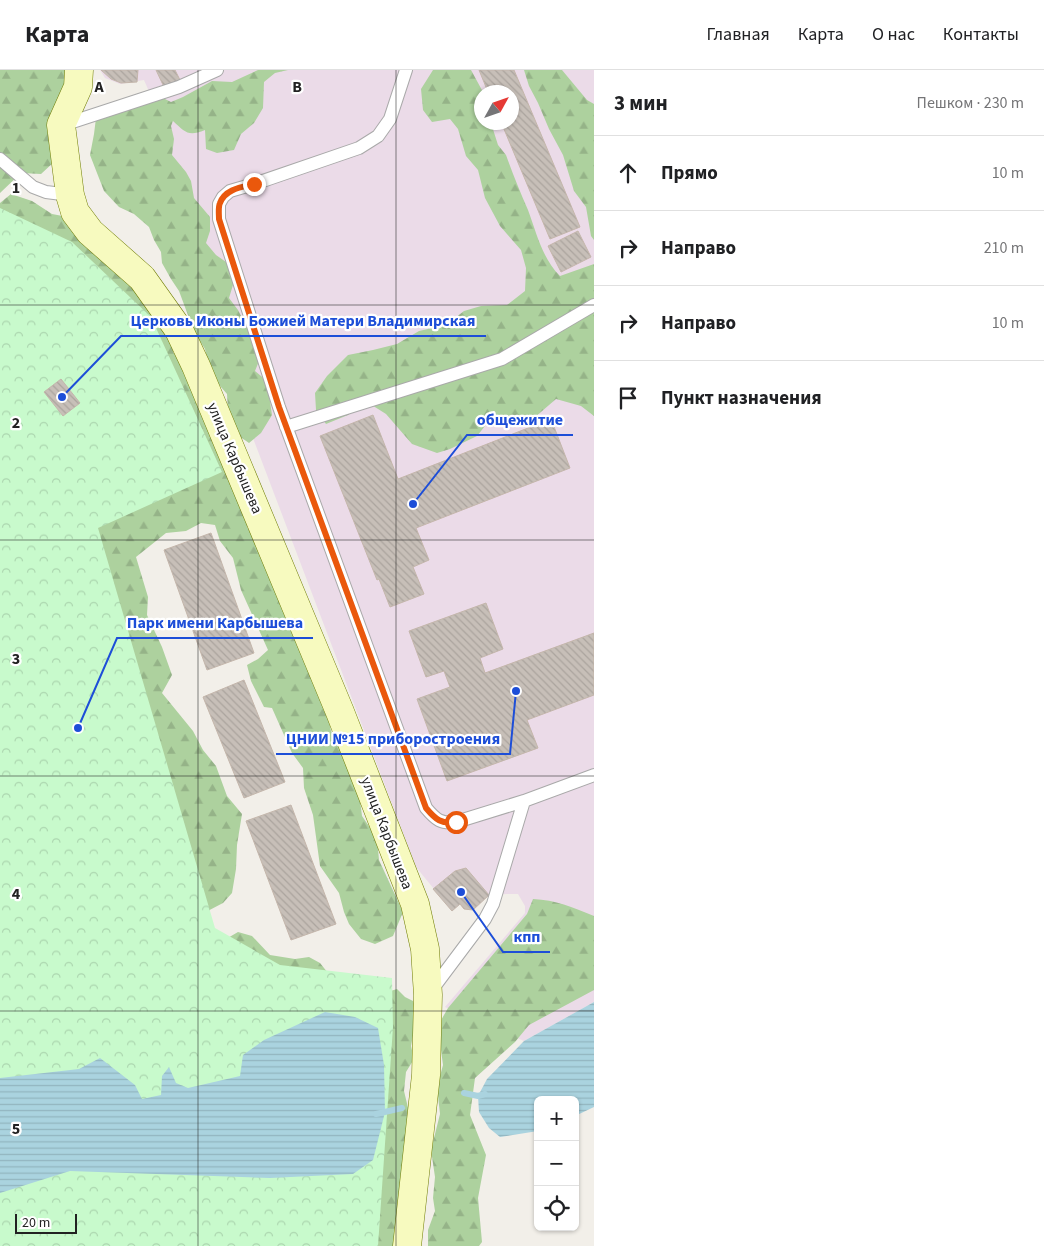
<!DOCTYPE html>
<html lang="ru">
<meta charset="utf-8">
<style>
body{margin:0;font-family:"Source Sans 3",sans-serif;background:#f2f2f2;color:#202124}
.controls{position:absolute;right:15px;bottom:15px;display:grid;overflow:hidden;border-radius:8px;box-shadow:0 1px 4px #0004}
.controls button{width:45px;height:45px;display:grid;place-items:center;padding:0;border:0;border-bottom:1px solid #e0e0e0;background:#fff;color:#202124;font:25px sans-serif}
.compass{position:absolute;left:474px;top:15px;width:45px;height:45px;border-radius:50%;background:#fff;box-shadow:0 1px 4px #0004;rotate:50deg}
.scale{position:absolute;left:15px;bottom:12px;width:62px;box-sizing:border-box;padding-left:5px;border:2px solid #222;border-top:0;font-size:14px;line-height:18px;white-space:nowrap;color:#222;-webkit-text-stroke:4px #fff;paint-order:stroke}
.stop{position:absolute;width:15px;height:15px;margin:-11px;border:4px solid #ea580c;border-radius:50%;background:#fff}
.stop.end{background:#ea580c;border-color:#fff;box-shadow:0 1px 5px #0008}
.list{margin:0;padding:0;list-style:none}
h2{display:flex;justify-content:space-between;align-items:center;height:65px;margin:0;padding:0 20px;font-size:21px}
h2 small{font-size:16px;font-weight:400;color:#757577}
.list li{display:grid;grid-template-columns:32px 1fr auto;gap:15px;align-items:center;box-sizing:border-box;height:75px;padding:0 20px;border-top:1px solid #e0e0e0}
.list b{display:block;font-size:19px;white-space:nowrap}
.list em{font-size:16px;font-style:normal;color:#757577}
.icon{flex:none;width:28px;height:28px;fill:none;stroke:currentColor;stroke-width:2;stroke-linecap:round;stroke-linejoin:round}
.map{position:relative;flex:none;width:594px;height:1176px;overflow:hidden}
header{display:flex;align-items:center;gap:30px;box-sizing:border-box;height:70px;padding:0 25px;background:#fff;border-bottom:1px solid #e0e0e0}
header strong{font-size:24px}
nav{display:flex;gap:28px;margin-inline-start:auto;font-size:18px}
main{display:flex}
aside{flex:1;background:#fff}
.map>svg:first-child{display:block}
.industrial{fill:#ebdbe8;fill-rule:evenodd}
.forest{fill:url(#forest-firs)}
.park{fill:url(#park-crowns)}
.water{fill:url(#water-rules)}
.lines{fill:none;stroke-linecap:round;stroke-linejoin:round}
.stream{stroke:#aad3df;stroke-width:6}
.building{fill:url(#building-back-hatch);stroke:#c4b6ab}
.lane-casing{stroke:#a9a9a9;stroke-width:14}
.secondary-casing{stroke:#707d05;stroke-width:29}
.lane{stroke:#fff;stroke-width:12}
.secondary{stroke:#f7fabf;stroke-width:28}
.route{stroke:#ea580c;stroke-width:6}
.grid{fill:none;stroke:#222;stroke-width:1;stroke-opacity:0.55}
.labels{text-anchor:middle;stroke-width:4.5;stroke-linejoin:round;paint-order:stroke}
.street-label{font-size:15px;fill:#222;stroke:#fff}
.grid-label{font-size:16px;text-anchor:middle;font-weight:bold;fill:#222;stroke:#fff;stroke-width:4.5;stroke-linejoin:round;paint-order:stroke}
.leader{fill:none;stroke:#1d4ed8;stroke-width:2}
.callout-dot{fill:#1d4ed8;stroke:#fff;stroke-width:2}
.callout-label{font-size:16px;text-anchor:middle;font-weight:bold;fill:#1d4ed8;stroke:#fff;stroke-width:4.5;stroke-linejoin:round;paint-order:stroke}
</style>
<header>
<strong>Карта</strong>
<nav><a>Главная</a><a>Карта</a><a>О нас</a><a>Контакты</a></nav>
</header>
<main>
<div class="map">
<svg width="594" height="1176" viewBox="0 0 594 1176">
<defs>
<pattern id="forest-firs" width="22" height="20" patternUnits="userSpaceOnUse" patternTransform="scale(1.25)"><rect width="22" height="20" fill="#add19e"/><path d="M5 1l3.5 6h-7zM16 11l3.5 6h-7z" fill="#95b388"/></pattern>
<pattern id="park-crowns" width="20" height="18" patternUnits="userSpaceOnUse" patternTransform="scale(1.25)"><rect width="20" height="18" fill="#c8facc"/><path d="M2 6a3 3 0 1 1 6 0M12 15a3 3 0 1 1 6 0" fill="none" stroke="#acd6af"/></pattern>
<pattern id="water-rules" width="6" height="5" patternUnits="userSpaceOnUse" patternTransform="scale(1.25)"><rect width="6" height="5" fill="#aad3df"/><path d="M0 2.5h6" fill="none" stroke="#92b5bf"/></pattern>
<pattern id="building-back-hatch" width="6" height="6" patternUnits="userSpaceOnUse" patternTransform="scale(1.25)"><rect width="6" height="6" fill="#c7bfb8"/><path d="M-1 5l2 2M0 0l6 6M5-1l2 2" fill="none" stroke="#aba49e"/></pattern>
</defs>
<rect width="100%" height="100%" fill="#f2efe9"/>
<path class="industrial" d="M 100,0 L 594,0 L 594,932 L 524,971 L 445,937 L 525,843 L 525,836 L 518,824 L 507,824 L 489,825 L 473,840 L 464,839 L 460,834 L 452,841 L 416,797 L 221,284 L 157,40 L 144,10 L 120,14 L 105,8 ZM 482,22 L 512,22 L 512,52 L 482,52 Z"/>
<path class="forest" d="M 0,0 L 67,0 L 54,92 L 41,104 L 21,103 L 0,123 Z
M 258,0 L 288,0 L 275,3 L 264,12 L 263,38 L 254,53 L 241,64 L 234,80 L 217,83 L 206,79 L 205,60 C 188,67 185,62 173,51 L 171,56 L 174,69 L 172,85 L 186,102 L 191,111 L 194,128 L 210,147 L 210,161 L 206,173 L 216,185 L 226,192 L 234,200 L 233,215 L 229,228 L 238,240 L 261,286 L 255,301 L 267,311 L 272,345 L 261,363 L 249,373 L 236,364 L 228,340 L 227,324 L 214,309 L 209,297 L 205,279 L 198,268 L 192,256 L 179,221 L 171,209 L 162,193 L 161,182 L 154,170 L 149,157 L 134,144 L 119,137 L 104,121 L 90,85 L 94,64 L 96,48 L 161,27 L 171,32 L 183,27 L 212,11 L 232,12 Z
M 433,0 L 471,0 L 483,22 L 482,22 L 482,52 L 491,53 L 498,75 L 506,85 C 513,104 520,122 528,140 C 537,164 542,188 560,206 L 594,194 L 594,346 L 581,336 L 556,329 L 534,348 L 513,347 L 489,351 L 477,366 L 450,379 L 437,383 L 412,374 L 386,344 L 367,332 L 348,345 L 326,354 L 316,340 L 315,323 L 327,306 L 348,285 L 373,280 L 397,274 L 419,261 L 446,255 L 464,241 L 481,236 L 507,235 L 525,221 L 526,198 L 521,180 L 500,156 L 485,128 L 478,100 L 466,86 L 458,59 L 450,49 L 432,52 L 423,40 L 421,19 Z
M 524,0 L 562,0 L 587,30 L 594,34 L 594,170 L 591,166 L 586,137 L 574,121 L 563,85 L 549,59 L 538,33 L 529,16 Z
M 11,124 L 32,131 L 52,144 L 68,147 L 172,256 L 173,282 L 186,300 L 248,445 L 247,457 L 271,494 L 325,630 L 331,661 L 350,686 L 358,714 L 362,746 L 377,768 L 379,790 L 403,842 L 393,866 L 375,874 L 361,869 L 349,854 L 344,842 L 339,823 L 320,796 L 313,745 L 304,718 L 303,698 L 292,683 L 272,638 L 264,637 L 251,611 L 247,595 L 258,589 L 268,580 L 241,520 L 233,488 L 220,471 L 215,455 L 201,453 L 186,461 L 166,463 L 136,487 L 148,527 L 147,545 L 162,577 L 172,605 L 162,623 L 193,661 L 203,680 L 216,696 L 227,726 L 242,744 L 237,775 L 236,799 L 232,823 L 223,833 L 200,845 L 226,869 L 238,862 L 252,866 L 270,885 L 295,889 L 309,887 L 320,893 L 328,903 L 384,923 L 397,919 L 405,927 L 413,931 L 419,948 L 415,955 L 411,976 L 414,989 L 406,1002 L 404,1021 L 411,1050 L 405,1067 L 411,1073 L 410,1109 L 399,1119 L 401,1176 L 297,1176 L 0,990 L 0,133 Z
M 533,829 C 556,830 572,837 594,846 L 594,920 L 529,955 L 515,972 L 475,1008 L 470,1045 L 486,1085 L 478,1128 L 482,1172 L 479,1176 L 428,1176 L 428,1160 L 435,1141 L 433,1128 L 435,1107 L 431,1080 L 440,1044 L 437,1017 L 443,995 L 440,973 L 440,952 L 448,938 L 527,844 Z"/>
<path class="park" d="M 0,138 L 72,172 L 151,247 L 222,402 L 98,458 L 215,858 L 280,895 L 392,908 L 393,957 L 378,1176 L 0,1176 Z"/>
<path class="water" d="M 594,932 L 594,1037 L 575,1046 L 575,1030 L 538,1030 L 538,1061 L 500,1067 L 489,1058 L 479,1042 L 478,1026 L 487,1009 L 524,971 Z
M 325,942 L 355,947 L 378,958 L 384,995 L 385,1042 L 373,1090 L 353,1104 L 270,1108 L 70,1101 L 0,1123 L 0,1008 L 79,999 L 100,988 L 135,1015 L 142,1029 L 161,1025 L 162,1006 L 169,997 L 176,1013 L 188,1018 L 240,1006 L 243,985 L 264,970 Z"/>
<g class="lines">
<path class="stream" d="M 464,1023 L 478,1026 L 485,1024
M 376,1044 L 402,1038"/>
</g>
<path class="building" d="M 101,0 L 138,0 L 137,12 L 121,13 L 111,9 Z
M 156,0 L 175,0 L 180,10 L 164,17 Z
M 479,0 L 514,0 L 580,157 L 550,169 L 501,52 L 512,52 L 512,22 L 488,22 Z
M 578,161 L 591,187 L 561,202 L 548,176 Z
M 61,309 L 80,333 L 63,346 L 44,322 Z
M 373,345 L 398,409 L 551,349 L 570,398 L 416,458 L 429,490 L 413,497 L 424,524 L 390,537 L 379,509 L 377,510 L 320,366 Z
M 211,463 L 254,583 L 207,600 L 164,480 Z
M 486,533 L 503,579 L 480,588 L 485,603 L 594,563 L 594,625 L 527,650 L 538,678 L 447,711 L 417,629 L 450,617 L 444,601 L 426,607 L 409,561 Z
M 244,610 L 285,712 L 244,728 L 203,627 Z
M 291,735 L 336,854 L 291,870 L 246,751 Z
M 466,798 L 489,825 L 473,840 L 464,839 L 460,834 L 452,841 L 433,819 L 455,801 Z"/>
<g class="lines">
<g class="lane-casing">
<path id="lane" d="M 406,0 L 390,49 L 378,66 L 359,78 L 254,114 L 230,121 L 223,127 L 219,134 L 219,149 L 279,337 L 426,738 C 436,750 441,754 456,752 L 524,731
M 63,55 L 179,17 L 217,0
M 0,89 L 33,117 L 46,122 L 70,125
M 286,357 L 502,289 L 594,235
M 431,921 L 485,849 L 493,834 L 524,731 L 594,705"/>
</g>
<g class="secondary-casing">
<path id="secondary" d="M 79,0 L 78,17 L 61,55 L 70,125 L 75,142 L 90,162 L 142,208 L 179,260 L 196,296 L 340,642 L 415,834 L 425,879 L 428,925 L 426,1005 L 407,1176"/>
</g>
<use href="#lane" class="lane"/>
<use href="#secondary" class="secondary"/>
</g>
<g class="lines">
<path class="route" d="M 254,114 C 242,117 225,119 220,133 C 218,137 219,144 219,149 L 279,337 L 426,738 C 436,750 441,754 456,752"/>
</g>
<path class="grid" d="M 198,0 L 198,1176M 396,0 L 396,1176M 0,235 L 594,235M 0,470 L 594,470M 0,706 L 594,706M 0,941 L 594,941"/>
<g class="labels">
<g class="street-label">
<text transform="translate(235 388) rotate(67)" y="5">улица Карбышева</text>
<text transform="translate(387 763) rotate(69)" y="5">улица Карбышева</text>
</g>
</g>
<g class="grid-label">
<text x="99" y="22">A</text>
<text x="297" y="22">B</text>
<text x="16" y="123">1</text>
<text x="16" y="358">2</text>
<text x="16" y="594">3</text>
<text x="16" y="829">4</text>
<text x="16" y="1064">5</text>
</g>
<path class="leader" d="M62 327L121 266H486M413 434L467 365H573M78 658L117 568H313M516 621L510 684H276M461 822L503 882H550"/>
<g class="callout-dot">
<circle cx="62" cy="327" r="5"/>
<circle cx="413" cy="434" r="5"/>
<circle cx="78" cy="658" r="5"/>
<circle cx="516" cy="621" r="5"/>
<circle cx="461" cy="822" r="5"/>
</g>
<g class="callout-label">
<text x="303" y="256">Церковь Иконы Божией Матери Владимирская</text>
<text x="520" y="355">общежитие</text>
<text x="215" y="558">Парк имени Карбышева</text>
<text x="393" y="674">ЦНИИ №15 приборостроения</text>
<text x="527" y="872">кпп</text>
</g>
</svg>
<div class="controls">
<button>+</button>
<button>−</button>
<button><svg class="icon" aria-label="locate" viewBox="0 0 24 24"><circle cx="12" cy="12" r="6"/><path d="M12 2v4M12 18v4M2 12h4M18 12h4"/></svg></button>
</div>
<svg class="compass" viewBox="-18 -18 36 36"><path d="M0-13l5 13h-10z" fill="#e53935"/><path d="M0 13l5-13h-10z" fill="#757577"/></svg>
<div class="scale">20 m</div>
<div class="stop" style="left:456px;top:752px"></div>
<div class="stop end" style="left:254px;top:114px"></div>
</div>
<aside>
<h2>3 мин<small>Пешком · 230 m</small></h2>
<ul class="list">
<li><svg class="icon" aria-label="ahead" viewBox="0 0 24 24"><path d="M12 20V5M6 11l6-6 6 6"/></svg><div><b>Прямо</b></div><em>10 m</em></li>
<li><svg class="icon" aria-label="right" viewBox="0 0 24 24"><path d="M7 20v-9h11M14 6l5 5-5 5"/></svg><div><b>Направо</b></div><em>210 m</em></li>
<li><svg class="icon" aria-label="right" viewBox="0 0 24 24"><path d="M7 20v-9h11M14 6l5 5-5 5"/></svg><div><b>Направо</b></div><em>10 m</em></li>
<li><svg class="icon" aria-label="arrive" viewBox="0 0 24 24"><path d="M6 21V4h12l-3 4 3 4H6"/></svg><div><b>Пункт назначения</b></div></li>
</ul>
</aside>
</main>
